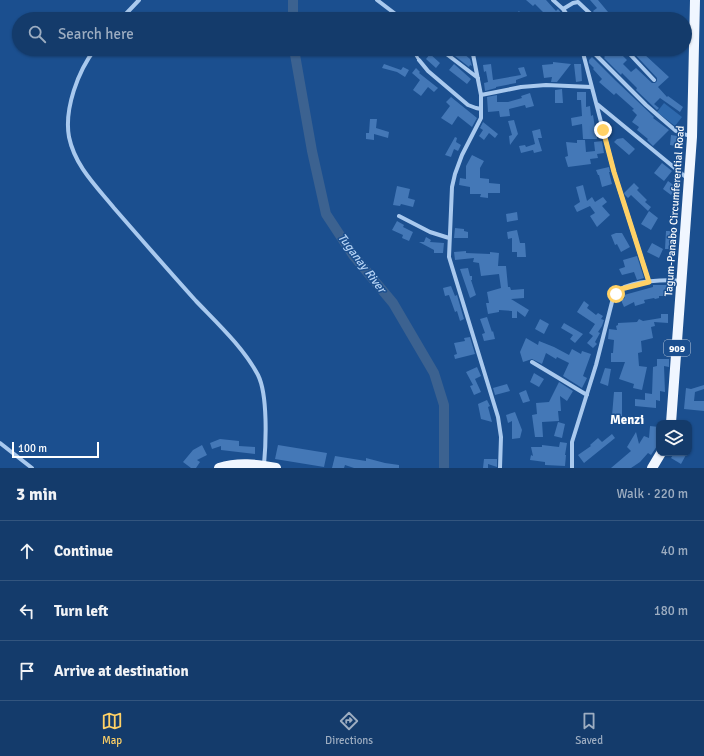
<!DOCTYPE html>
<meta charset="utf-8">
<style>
body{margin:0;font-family:Signika,sans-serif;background:#214673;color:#f1f3f6}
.controls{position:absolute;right:12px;bottom:12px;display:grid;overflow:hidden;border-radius:8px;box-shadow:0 1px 3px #0004}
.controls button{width:36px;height:36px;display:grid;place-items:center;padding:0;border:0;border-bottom:1px solid #33557e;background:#143b6b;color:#f1f3f6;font:20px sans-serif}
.scale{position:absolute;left:12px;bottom:10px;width:87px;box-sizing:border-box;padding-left:4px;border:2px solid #fff;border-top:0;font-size:11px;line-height:14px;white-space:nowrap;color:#fff;-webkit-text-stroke:3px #1b4f8f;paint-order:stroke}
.stop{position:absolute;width:12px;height:12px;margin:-9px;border:3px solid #ffd166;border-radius:50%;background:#fff}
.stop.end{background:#ffd166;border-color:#fff;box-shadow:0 1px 4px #0008}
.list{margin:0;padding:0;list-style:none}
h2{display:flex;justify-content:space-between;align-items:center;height:52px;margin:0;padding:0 16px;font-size:17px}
h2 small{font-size:13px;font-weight:400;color:#9dadc1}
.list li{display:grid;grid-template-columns:26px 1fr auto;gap:12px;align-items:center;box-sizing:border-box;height:60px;padding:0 16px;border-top:1px solid #33557e}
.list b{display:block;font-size:15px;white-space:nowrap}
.list em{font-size:13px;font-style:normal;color:#9dadc1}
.icon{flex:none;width:22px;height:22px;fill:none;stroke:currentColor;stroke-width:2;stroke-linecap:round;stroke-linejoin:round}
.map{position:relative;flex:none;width:704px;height:468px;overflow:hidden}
.search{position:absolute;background:#143b6b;box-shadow:0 1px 3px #0004;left:12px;right:12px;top:12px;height:44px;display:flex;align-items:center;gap:10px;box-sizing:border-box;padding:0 14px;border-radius:22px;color:#9dadc1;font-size:15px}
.sheet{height:232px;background:#143b6b}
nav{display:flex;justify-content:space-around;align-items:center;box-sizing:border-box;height:56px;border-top:1px solid #33557e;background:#143b6b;font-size:11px;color:#9dadc1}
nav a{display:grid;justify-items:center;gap:2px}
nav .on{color:#ffd166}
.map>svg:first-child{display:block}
.garden{fill:#2e69ad}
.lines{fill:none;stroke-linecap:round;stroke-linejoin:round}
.river{stroke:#3c6290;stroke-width:10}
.building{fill:#4478b7}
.service{stroke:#a9c9ee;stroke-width:3}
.minor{stroke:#a9c9ee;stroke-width:4}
.primary{stroke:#f0f6ff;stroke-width:10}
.route{stroke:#ffd166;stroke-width:5}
.labels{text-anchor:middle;stroke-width:3;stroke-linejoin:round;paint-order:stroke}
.shield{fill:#1b4f8f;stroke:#bbcadd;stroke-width:1}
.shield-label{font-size:10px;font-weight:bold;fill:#fff}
.street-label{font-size:11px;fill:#fff;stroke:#1b4f8f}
.water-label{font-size:12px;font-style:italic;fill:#b5d3f5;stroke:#1b4f8f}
.quarter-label{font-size:13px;font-weight:bold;fill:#fff;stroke:#1b4f8f}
</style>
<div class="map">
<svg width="704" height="468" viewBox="0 0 704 468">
<rect width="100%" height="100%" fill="#1b4f8f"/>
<path class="garden" d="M 664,103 L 682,117 L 675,126 L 657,112 Z"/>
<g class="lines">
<path class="river" d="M 293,19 L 293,0
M 294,49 L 312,151 L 326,214 L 353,255 L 393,303 L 434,373 L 444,405 L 444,468"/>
</g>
<path class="building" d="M 526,0 L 546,0 L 556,11 L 558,9 L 564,16 L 560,19 L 552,19 L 547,13 L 546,15 L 535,4 L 533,6 Z
M 590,0 L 598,0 L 608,12 L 606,14 L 611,19 L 599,19 L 593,11 L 597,8 Z
M 519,11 L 522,15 L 526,12 L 533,19 L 518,19 L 515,15 Z
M 457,49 L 467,49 L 463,53 L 470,59 L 472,66 L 470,65 L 469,67 L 455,56 L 456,55 L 454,53 Z
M 598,49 L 622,49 L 623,52 L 621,54 L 627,60 L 623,64 L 631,72 L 636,68 L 652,83 L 655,83 L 657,81 L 657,78 L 630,49 L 641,49 L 644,52 L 643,53 L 669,77 L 658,87 L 667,97 L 668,96 L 683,107 L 680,112 L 660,98 L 654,104 L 659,108 L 657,110 L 636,90 L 637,88 L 622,73 L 621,75 L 604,58 L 605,57 Z
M 430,54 L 440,63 L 436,68 L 426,59 Z
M 592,57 L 615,80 L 654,117 L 653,118 L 669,130 L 653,146 L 647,140 L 648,139 L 637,130 L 639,127 L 632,122 L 637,115 L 632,110 L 634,109 L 616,93 L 614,95 L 599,82 L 602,79 L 593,69 L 594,68 L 589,63 L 589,60 Z
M 553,62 L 571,64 L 557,82 L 551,82 L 552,77 L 544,78 L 542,65 L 553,64 Z
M 384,64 L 401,70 L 403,67 L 409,70 L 405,77 L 397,72 L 382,68 Z
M 454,64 L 471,79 L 467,84 L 449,70 Z
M 491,64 L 493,80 L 521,75 L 518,68 L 524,67 L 527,76 L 516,80 L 516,83 L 496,87 L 496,88 L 485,91 L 484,83 L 488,82 L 486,71 L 484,72 L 483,65 Z
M 574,64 L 581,64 L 582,81 L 576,82 Z
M 416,68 L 420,72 L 419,73 L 438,88 L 434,92 L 428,87 L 421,96 L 413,90 L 420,80 L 412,73 Z
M 562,89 L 563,103 L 555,103 L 555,90 Z
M 577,92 L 586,92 L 586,107 L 590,106 L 591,116 L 593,115 L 595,128 L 599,128 L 599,133 L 597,133 L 597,139 L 583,139 L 582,124 L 572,126 L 571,118 L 582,116 L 581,100 L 577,100 Z
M 530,93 L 534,106 L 526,108 L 525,105 L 509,109 L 510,116 L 500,117 L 499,111 L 488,112 L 487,97 L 497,95 L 497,102 L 508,102 L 522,98 L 521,96 Z
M 451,97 L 477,118 L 472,127 L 458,116 L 452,125 L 441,118 L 450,106 L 446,102 Z
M 370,119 L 377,119 L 376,128 L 389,132 L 388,138 L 374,134 L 374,140 L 366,139 L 366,133 L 369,133 Z
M 514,120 L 518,134 L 510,145 L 509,136 L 512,135 L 508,121 Z
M 483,122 L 498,134 L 495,138 L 489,133 L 484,140 L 479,136 L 483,130 L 480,128 Z
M 540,129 L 542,138 L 538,138 L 542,151 L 534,153 L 533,150 L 521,153 L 519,146 L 525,145 L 526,147 L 535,144 L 532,131 Z
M 671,135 L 683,137 L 682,147 L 670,145 Z
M 455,137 L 457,138 L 456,142 L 461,145 L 458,151 L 454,149 L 451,157 L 445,155 Z
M 623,138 L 635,149 L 629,155 L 614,142 L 617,139 Z
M 577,140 L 585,140 L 586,152 L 595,151 L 594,142 L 602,141 L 604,153 L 597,154 L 598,158 L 590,159 L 591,164 L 568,167 L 565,157 L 568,156 L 566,142 L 577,143 Z
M 472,155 L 484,161 L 480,168 L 480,178 L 489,179 L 489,183 L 500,184 L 500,193 L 488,193 L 488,198 L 480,197 L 481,194 L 470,194 L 470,187 L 459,185 L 460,178 L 466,179 L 466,166 Z
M 662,163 L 672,171 L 664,181 L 654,173 Z
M 609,167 L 610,172 L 609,172 L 612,184 L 602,187 L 599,175 L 598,175 L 596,170 Z
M 668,181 L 676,187 L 671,195 L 663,189 Z
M 634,183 L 639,188 L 637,190 L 647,200 L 645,202 L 651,207 L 648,211 L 631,195 L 628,198 L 625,195 L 624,193 Z
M 583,185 L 587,201 L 592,197 L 595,202 L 603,197 L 607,202 L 602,206 L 610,215 L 597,227 L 590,216 L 595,213 L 590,206 L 577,212 L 574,206 L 580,202 L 576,187 Z
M 397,186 L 410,189 L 408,198 L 415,200 L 413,207 L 401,204 L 400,206 L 393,205 Z
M 649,211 L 658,218 L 651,230 L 641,224 Z
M 517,212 L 518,220 L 507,222 L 506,214 Z
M 397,221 L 404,225 L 403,227 L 413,232 L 409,241 L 402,238 L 403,235 L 392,230 Z
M 455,228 L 464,229 L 464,231 L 468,232 L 468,238 L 454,238 Z
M 517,230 L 520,243 L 525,243 L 526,257 L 517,257 L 517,252 L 512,252 L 512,238 L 508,239 L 507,232 Z
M 666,231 L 672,231 L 671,241 L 673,241 L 672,249 L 665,249 Z
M 616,233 L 622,233 L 630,247 L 621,252 L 617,244 L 615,245 L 611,235 Z
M 426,237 L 431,240 L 430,242 L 444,243 L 443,253 L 434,253 L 434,250 L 419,242 L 424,242 Z
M 652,243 L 663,249 L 659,258 L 647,252 Z
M 466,251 L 466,253 L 490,254 L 490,252 L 499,253 L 498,266 L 506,266 L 508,287 L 510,287 L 511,290 L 524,289 L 524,298 L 511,299 L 529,310 L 525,317 L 517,311 L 517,318 L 512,318 L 512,311 L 499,310 L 499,312 L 488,314 L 486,303 L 489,303 L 487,292 L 501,288 L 499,274 L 481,276 L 479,263 L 473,262 L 474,258 L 455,260 L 454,252 Z
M 637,256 L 644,278 L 637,280 L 634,272 L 622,275 L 619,269 L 625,267 L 623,260 Z
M 468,268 L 470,276 L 472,276 L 472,280 L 471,280 L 476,295 L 470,298 L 460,269 Z
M 653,285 L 669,285 L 669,296 L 659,296 L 659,298 L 655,299 L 654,298 L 644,300 L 645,303 L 635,306 L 634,302 L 624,307 L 621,300 L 625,298 L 624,295 L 653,287 Z
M 451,286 L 455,296 L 457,295 L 464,319 L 460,321 L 457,311 L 455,312 L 449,295 L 445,296 L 443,288 Z
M 584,301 L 589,305 L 587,308 L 596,315 L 598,313 L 603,316 L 601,319 L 604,320 L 602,326 L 598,332 L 600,333 L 595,342 L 597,344 L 593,348 L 587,343 L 593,336 L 589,333 L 595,324 L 577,312 Z
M 661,314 L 668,314 L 668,323 L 654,322 L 655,326 L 651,327 L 653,338 L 641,341 L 642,352 L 638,353 L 639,366 L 647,367 L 642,390 L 633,388 L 634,384 L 619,379 L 625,362 L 611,362 L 611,353 L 613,353 L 614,340 L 608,339 L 609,329 L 617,330 L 616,326 L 618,325 L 618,323 L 637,322 L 639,319 L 643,321 L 661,318 Z
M 487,317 L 492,332 L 493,331 L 495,339 L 484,341 L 482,334 L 485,333 L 480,319 Z
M 540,319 L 549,324 L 544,334 L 535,329 Z
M 564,323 L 583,334 L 575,343 L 570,339 L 573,335 L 561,328 Z
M 470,337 L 475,354 L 455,359 L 454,355 L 457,354 L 454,343 L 465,341 L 464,338 Z
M 526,338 L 538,345 L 539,341 L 554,347 L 569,355 L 572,349 L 581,354 L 582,351 L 591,354 L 583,376 L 587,378 L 582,388 L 563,376 L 569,363 L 557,357 L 556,359 L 546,353 L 542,364 L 532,359 L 523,362 L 520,352 Z
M 657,359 L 669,359 L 669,367 L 664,366 L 665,392 L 660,391 L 660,401 L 656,400 L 656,408 L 635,406 L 635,399 L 645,400 L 645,393 L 652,394 L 653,367 L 657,366 Z
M 477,367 L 481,376 L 475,379 L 481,392 L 474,395 L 470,386 L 473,385 L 466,372 Z
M 605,368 L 611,369 L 608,386 L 600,383 Z
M 534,373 L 544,379 L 539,387 L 530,382 Z
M 559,382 L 573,391 L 567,401 L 560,396 L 561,411 L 558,411 L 559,421 L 542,422 L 543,437 L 535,437 L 532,415 L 537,414 L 536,403 L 549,402 Z
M 507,384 L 510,391 L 495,395 L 493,388 Z
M 704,385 L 704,389 L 695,392 L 694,401 L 704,401 L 704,411 L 684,409 L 686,388 L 691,389 Z
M 526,390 L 530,401 L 523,403 L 519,393 Z
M 614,392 L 622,392 L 622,416 L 612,416 Z
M 487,400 L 490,406 L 488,407 L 492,422 L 481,419 L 478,404 Z
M 515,412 L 522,430 L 520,438 L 512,439 L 512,421 L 508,423 L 506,415 Z
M 558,422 L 565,424 L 562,438 L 554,436 Z
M 650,426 L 659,427 L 659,442 L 657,442 L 657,446 L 651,455 L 648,453 L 640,462 L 631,468 L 611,468 L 631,451 L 627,447 L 636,432 L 639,444 L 644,436 L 649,438 Z
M 612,434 L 615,438 L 584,463 L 578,455 L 591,446 L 590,445 L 598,438 L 602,442 Z
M 220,439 L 239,441 L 239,446 L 255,447 L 255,454 L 221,450 L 221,446 L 212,449 L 210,443 Z
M 560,442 L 567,443 L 565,455 L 566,455 L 565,466 L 545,465 L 545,462 L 530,460 L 531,455 L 533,456 L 531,447 L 542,447 L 542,445 L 559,447 Z
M 202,445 L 207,455 L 197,460 L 200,462 L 196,468 L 191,468 L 183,462 L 193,450 Z
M 278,445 L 327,453 L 324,467 L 275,459 Z
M 674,453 L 681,456 L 682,453 L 687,453 L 681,464 L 671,458 Z
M 335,456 L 366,461 L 366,458 L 385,463 L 399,465 L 399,468 L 354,468 L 345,465 L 344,468 L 332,468 Z
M 484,459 L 497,459 L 497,467 L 488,464 L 488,468 L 483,468 Z"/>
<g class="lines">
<path class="service" d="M 366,49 L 370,51 L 378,49
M 412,49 L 419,60"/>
<path class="minor" d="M 377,0 L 402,19
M 553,0 L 563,9 L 570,19
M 563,9 L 573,3 L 578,2 L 596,19
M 121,19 L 139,0
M 95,49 C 78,71 64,109 69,137 C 75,166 96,186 114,208 C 141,239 168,270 196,301 C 218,324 243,347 258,375 C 268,395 266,443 264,465
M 440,49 L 478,78
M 472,49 L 481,95
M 582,49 L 614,172 L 649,282
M 590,49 L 646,105 L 662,119 L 676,131 L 692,137
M 625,49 L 654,80
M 419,60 L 428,71 L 468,105 L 476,108 L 481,109
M 597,104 L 687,178
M 399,216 L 430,232 L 449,238
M 532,362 L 587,395
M 0,443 L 32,468
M 500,468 L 501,437 L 498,417 L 449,257 L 452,187 L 455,174 L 462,155 L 481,118 L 481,95 L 521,87 L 546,85 L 591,87
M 572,468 L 572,442 L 596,365 L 612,302 C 614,298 616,292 621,289 C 633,281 667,279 681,281"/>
<path class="primary" d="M 671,423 L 692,137 L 695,0
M 219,468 C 238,462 256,464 276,468
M 652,468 L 661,453"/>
</g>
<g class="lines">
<path class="route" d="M 603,130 L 614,172 L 649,282 L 621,289 L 616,294"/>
</g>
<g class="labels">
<rect class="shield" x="664" y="340" width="26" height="16" rx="3"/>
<g class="shield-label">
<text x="677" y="352">909</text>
</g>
<g class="street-label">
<text transform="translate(674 211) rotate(-86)" y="4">Tagum-Panabo Circumferential Road</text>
</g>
<g class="water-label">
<text transform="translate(362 263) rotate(53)" y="4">Tuganay River</text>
</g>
<g class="quarter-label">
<text x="627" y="424">Menzi</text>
</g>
</g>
</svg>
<div class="controls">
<button><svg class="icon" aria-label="layers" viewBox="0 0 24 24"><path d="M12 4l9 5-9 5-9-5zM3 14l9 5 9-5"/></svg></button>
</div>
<div class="scale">100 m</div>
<div class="stop" style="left:616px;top:294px"></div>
<div class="stop end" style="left:603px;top:130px"></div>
<div class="search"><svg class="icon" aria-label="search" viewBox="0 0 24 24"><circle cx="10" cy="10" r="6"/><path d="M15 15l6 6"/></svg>Search here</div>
</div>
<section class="sheet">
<h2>3 min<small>Walk · 220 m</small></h2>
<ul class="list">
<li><svg class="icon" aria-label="ahead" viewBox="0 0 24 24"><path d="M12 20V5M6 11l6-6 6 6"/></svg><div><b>Continue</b></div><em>40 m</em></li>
<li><svg class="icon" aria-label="left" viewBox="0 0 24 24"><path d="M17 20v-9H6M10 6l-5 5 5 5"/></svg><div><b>Turn left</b></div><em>180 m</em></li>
<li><svg class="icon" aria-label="arrive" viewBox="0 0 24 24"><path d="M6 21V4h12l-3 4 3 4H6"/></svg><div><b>Arrive at destination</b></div></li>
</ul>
</section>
<nav>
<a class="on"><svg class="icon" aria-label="map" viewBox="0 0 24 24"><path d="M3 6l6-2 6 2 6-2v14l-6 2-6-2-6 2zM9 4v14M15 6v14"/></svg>Map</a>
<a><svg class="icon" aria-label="directions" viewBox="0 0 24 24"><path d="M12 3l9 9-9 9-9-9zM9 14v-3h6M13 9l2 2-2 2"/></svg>Directions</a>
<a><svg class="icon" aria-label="saved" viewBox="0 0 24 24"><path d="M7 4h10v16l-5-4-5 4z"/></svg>Saved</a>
</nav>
